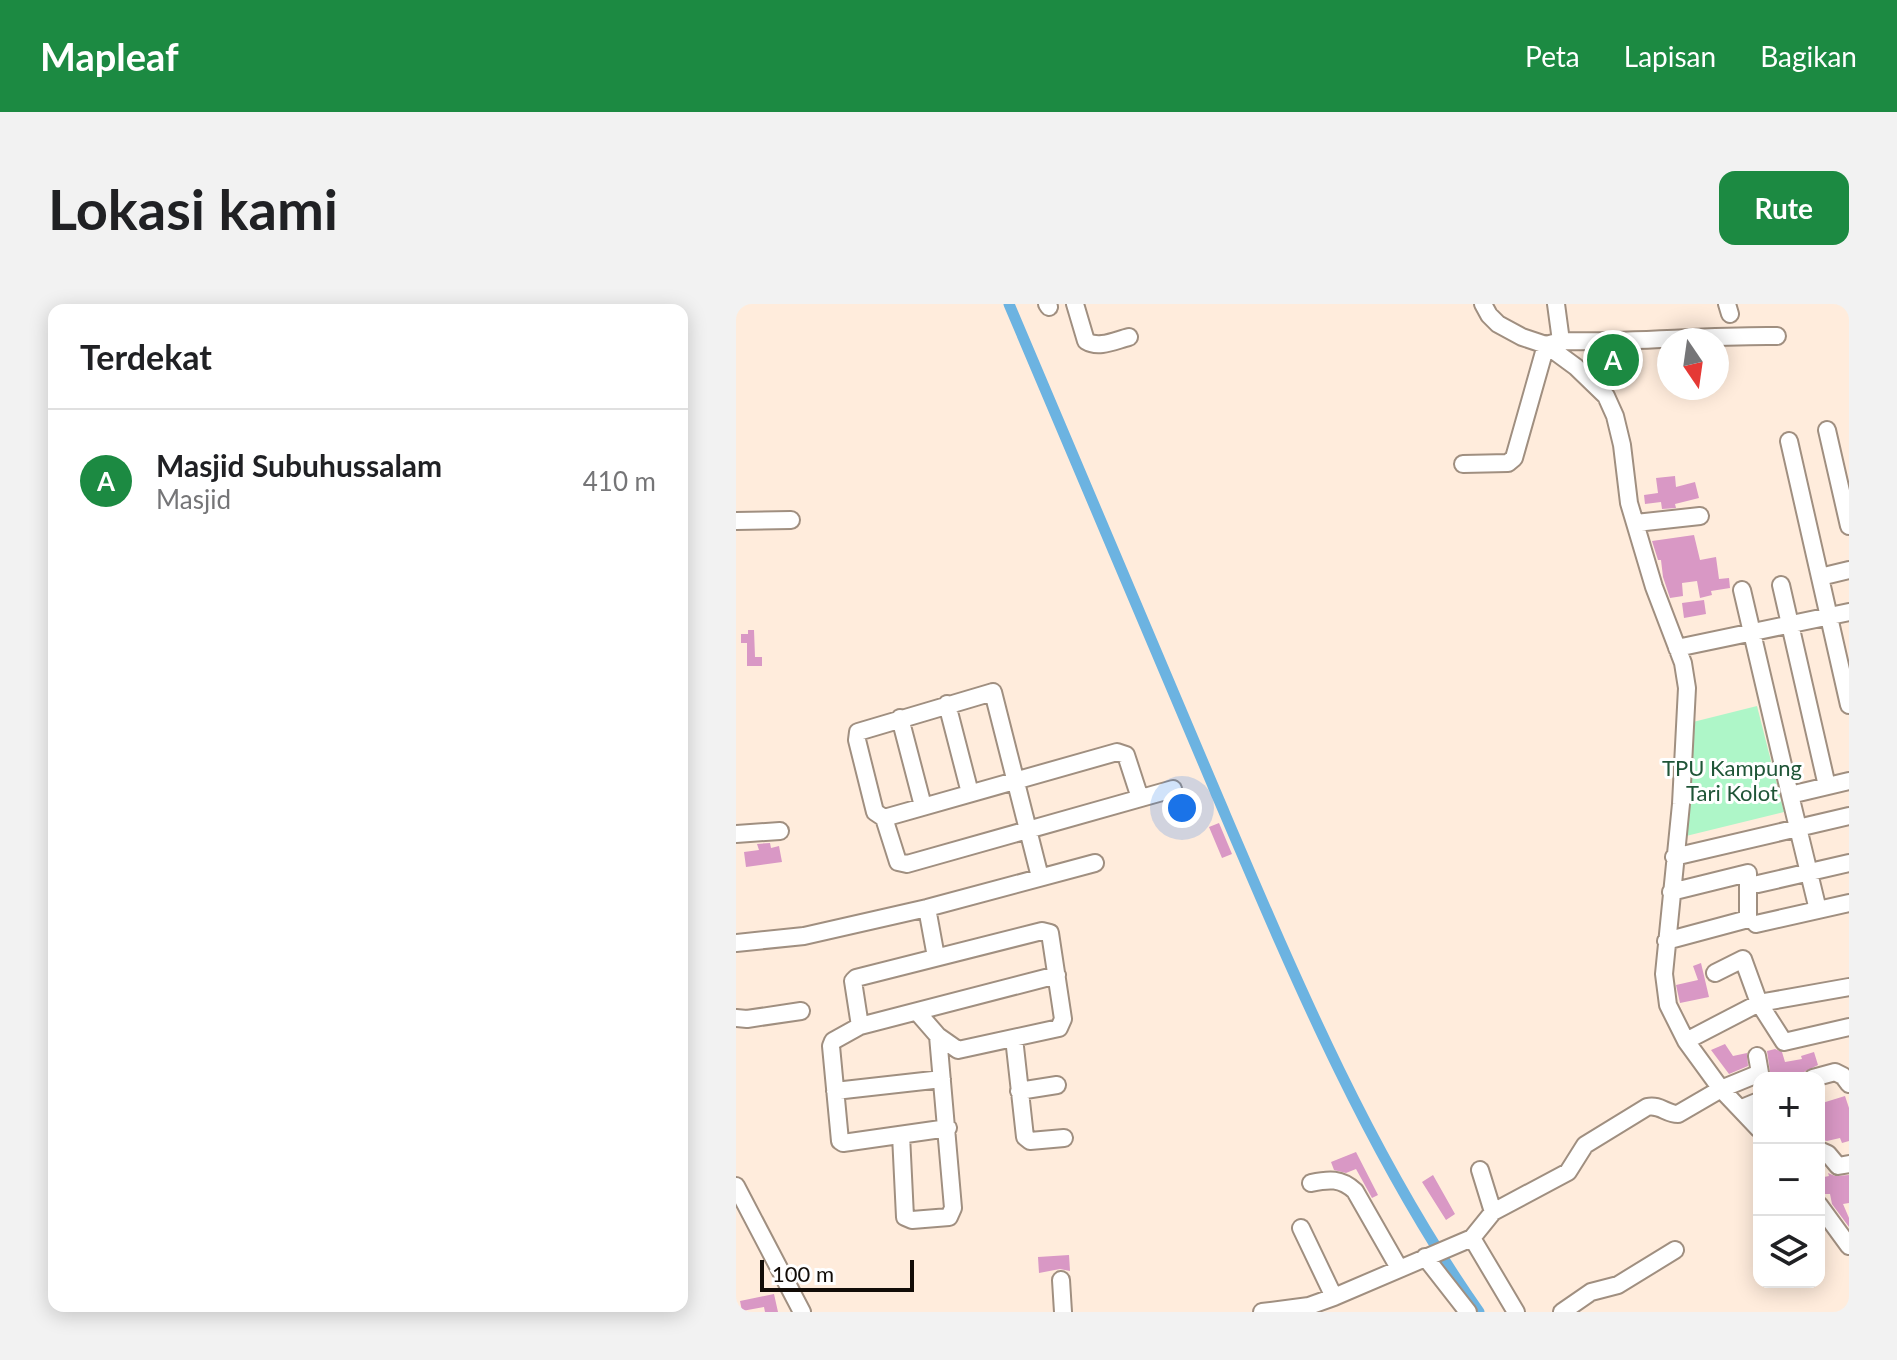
<!DOCTYPE html>
<html lang="id">
<meta charset="utf-8">
<style>
body{margin:0;font-family:Lato,sans-serif;background:#f2f2f2;color:#202124}
.controls{position:absolute;right:24px;bottom:24px;display:grid;overflow:hidden;border-radius:16px;box-shadow:0 4px 20px #0003}
.controls button{width:72px;height:72px;display:grid;place-items:center;padding:0;border:0;border-bottom:2px solid #e0e0e0;background:#fff;color:#202124;font:40px sans-serif}
.compass{position:absolute;left:921px;top:24px;width:72px;height:72px;border-radius:50%;background:#fff;box-shadow:0 4px 20px #0003;rotate:167deg}
.scale{position:absolute;left:24px;bottom:20px;width:154px;box-sizing:border-box;padding-left:8px;border:4px solid #120c07;border-top:0;font-size:22px;line-height:28px;white-space:nowrap;color:#120c07;-webkit-text-stroke:6px #fff;paint-order:stroke}
.you{position:absolute;left:446px;top:504px;width:28px;height:28px;margin:-20px;border:6px solid #fff;border-radius:50%;background:#1a73e8;box-shadow:0 0 0 12px #1a73e833}
.badge{display:grid;place-items:center;width:52px;height:52px;border-radius:50%;background:#1c8a42;color:#fff;font-size:26px;font-weight:700}
.pin{position:absolute;translate:-50% -50%;border:4px solid #fff;box-shadow:0 2px 8px #0006}
.list{margin:0;padding:0;list-style:none}
h2{display:flex;justify-content:space-between;align-items:center;height:104px;margin:0;padding:0 32px;font-size:34px}
h2 small{font-size:26px;font-weight:400;color:#757577}
.list li{display:grid;grid-template-columns:52px 1fr auto;gap:24px;align-items:center;box-sizing:border-box;height:144px;padding:0 32px;border-top:2px solid #e0e0e0}
.list b{display:block;font-size:30px;white-space:nowrap}
.list p{margin:0;font-size:26px;white-space:nowrap;color:#757577}
.list em{font-size:26px;font-style:normal;color:#757577}
.icon{flex:none;width:44px;height:44px;fill:none;stroke:currentColor;stroke-width:2;stroke-linecap:round;stroke-linejoin:round}
.map{position:relative;flex:none;width:1113px;height:1008px;overflow:hidden;border-radius:16px}
header{display:flex;align-items:center;gap:48px;box-sizing:border-box;height:112px;padding:0 40px;background:#1c8a42;color:#fff}
header strong{font-size:38px}
nav{display:flex;gap:44px;margin-inline-start:auto;font-size:28px}
.intro{display:flex;align-items:center;justify-content:space-between;box-sizing:border-box;height:192px;padding:0 48px}
h1{margin:0;font-size:56px}
.button{padding:20px 36px;border-radius:16px;background:#1c8a42;color:#fff;font-size:28px;font-weight:700}
main{display:flex;gap:48px;padding:0 48px}
aside{flex:1;background:#fff;border-radius:16px;box-shadow:0 4px 20px #0003}
.map>svg:first-child{display:block}
.green{fill:#aef6c8}
.lines{fill:none;stroke-linecap:round;stroke-linejoin:round}
.canal{stroke:#6cb3e1;stroke-width:11}
.building{fill:#d998c5}
.minor-casing{stroke:#a08f80;stroke-width:20}
.minor{stroke:#fff;stroke-width:16}
.labels{text-anchor:middle;stroke-width:6;stroke-linejoin:round;paint-order:stroke}
.park-label{font-size:22px;fill:#1f5537;stroke:#fff}
</style>
<header>
<strong>Mapleaf</strong>
<nav><a>Peta</a><a>Lapisan</a><a>Bagikan</a></nav>
</header>
<div class="intro"><h1>Lokasi kami</h1><a class="button">Rute</a></div>
<main>
<aside>
<h2>Terdekat<small></small></h2>
<ul class="list">
<li><span class="badge">A</span><div><b>Masjid Subuhussalam</b><p>Masjid</p></div><em>410 m</em></li>
</ul>
</aside>
<div class="map">
<svg width="1113" height="1008" viewBox="0 0 1113 1008">
<rect width="100%" height="100%" fill="#ffecdc"/>
<path class="green" d="M 1021,402 L 1048,508 L 946,533 L 957,418 Z"/>
<g class="lines">
<path class="canal" d="M 273,0 C 343,165 413,331 483,496 C 558,672 633,851 743,1008"/>
</g>
<path class="building" d="M 939,172 L 940,183 L 959,178 L 963,194 L 939,200 L 940,204 L 926,205 L 925,198 L 909,200 L 908,191 L 922,189 L 920,174 Z
M 958,231 L 964,256 L 980,253 L 983,275 L 993,274 L 994,284 L 975,287 L 976,291 L 964,294 L 961,277 L 946,279 L 947,292 L 934,294 L 927,273 L 925,256 L 922,256 L 916,237 Z
M 968,296 L 970,310 L 948,314 L 946,299 Z
M 12,326 L 18,326 L 19,353 L 26,353 L 26,362 L 11,362 L 11,339 L 5,339 L 5,330 L 12,330 Z
M 483,519 L 496,550 L 486,554 L 473,523 Z
M 34,539 L 35,544 L 43,542 L 46,558 L 10,563 L 8,548 L 23,546 L 21,540 Z
M 965,659 L 973,693 L 944,699 L 940,681 L 962,676 L 957,662 Z
M 989,740 L 997,752 L 1011,749 L 1012,762 L 993,770 L 975,746 Z
M 1039,745 L 1046,748 L 1049,758 L 1066,755 L 1065,752 L 1078,748 L 1082,761 L 1068,768 L 1035,774 L 1031,747 Z
M 1109,792 L 1113,804 L 1113,837 L 1106,839 L 1104,834 L 1091,837 L 1083,835 L 1083,800 Z
M 620,848 L 642,891 L 636,894 L 620,865 L 610,869 L 598,866 L 595,858 Z
M 1092,869 L 1099,872 L 1113,871 L 1113,899 L 1107,900 L 1113,914 L 1113,923 L 1096,900 L 1094,890 L 1083,890 L 1083,874 L 1093,872 Z
M 697,871 L 719,910 L 710,916 L 686,878 Z
M 333,951 L 334,967 L 324,965 L 303,969 L 302,953 Z
M 38,990 L 42,1008 L 29,1008 L 28,1003 L 6,1007 L 4,997 Z"/>
<g class="lines">
<g class="minor-casing">
<path id="minor" d="M 311,0 L 313,3
M 339,0 L 350,37 C 363,45 380,36 393,33
M 747,0 L 753,11 L 762,20 L 786,33 L 810,41 L 840,63 L 870,92 L 879,112 L 886,141 L 893,199 L 918,283 L 947,359 L 951,384 L 945,500 L 928,670 L 932,701 L 950,737 L 985,785 L 1023,825
M 991,0 L 994,10
M 825,37 C 897,39 969,31 1041,32
M 1091,126 L 1113,222
M 1053,137 L 1113,401
M 727,160 L 772,159 L 778,154 L 810,41 L 825,37 L 820,0
M 0,217 L 55,216
M 900,219 L 964,212
M 1084,273 L 1113,266
M 1045,281 L 1091,482
M 1006,286 L 1054,491
M 941,344 L 1113,308
M 211,400 L 234,489
M 164,414 L 187,502
M 148,514 L 381,448 L 390,451 L 404,494
M 0,530 L 44,527
M 938,553 L 1113,512
M 304,573 L 257,388 L 122,428 L 121,436 L 139,508 L 148,514 L 162,558 L 171,560 L 437,485
M 1022,580 L 1113,559
M 191,604 L 200,653
M 1082,606 L 1054,491 L 1113,477
M 1020,620 L 1113,599
M 930,637 L 1012,615 L 1012,569 L 935,588
M 0,639 L 68,632 L 191,604 L 359,559
M 979,669 L 1007,655 L 1023,699 L 1113,683
M 182,709 L 202,732 L 222,746 L 323,724 L 327,715 L 314,629 L 306,627 L 120,674 L 117,677 L 124,722 L 97,737 L 95,742 L 104,837 L 107,839 L 212,824
M 0,714 L 11,715 L 65,707
M 124,722 L 321,671
M 278,734 L 289,833 L 294,837 L 328,834
M 950,737 L 1023,699 L 1048,738 L 1113,723
M 1077,774 L 1099,768 L 1107,772 L 1113,780
M 99,787 L 206,775
M 283,787 L 321,781
M 1006,804 L 1023,797
M 165,831 L 169,913 L 176,916 L 213,913 L 217,904 L 202,732
M 1083,846 L 1092,850 L 1102,862 L 1113,860
M 744,866 L 757,908
M 575,879 C 593,875 605,874 619,887 L 663,964
M 0,882 L 66,1008
M 1083,901 L 1113,942
M 565,924 L 598,993
M 736,934 L 780,1008
M 689,953 L 732,1008
M 325,976 L 327,1008
M 526,1008 L 573,1002 L 598,993 L 736,934 L 757,908 L 832,868 L 849,841 L 911,803 C 924,800 930,810 942,810 L 985,785 L 1024,769 L 1021,752
M 826,1008 L 855,988 L 882,981 L 939,946"/>
</g>
<use href="#minor" class="minor"/>
</g>
<g class="labels">
<g class="park-label">
<text x="996" y="472">TPU Kampung<tspan x="996" dy="25">Tari Kolot</tspan></text>
</g>
</g>
</svg>
<div class="controls">
<button>+</button>
<button>−</button>
<button><svg class="icon" aria-label="layers" viewBox="0 0 24 24"><path d="M12 4l9 5-9 5-9-5zM3 14l9 5 9-5"/></svg></button>
</div>
<svg class="compass" viewBox="-18 -18 36 36"><path d="M0-13l5 13h-10z" fill="#e53935"/><path d="M0 13l5-13h-10z" fill="#757577"/></svg>
<div class="scale">100 m</div>
<div class="you"></div>
<div class="pin badge" style="left:877px;top:56px">A</div>
</div>
</main>
